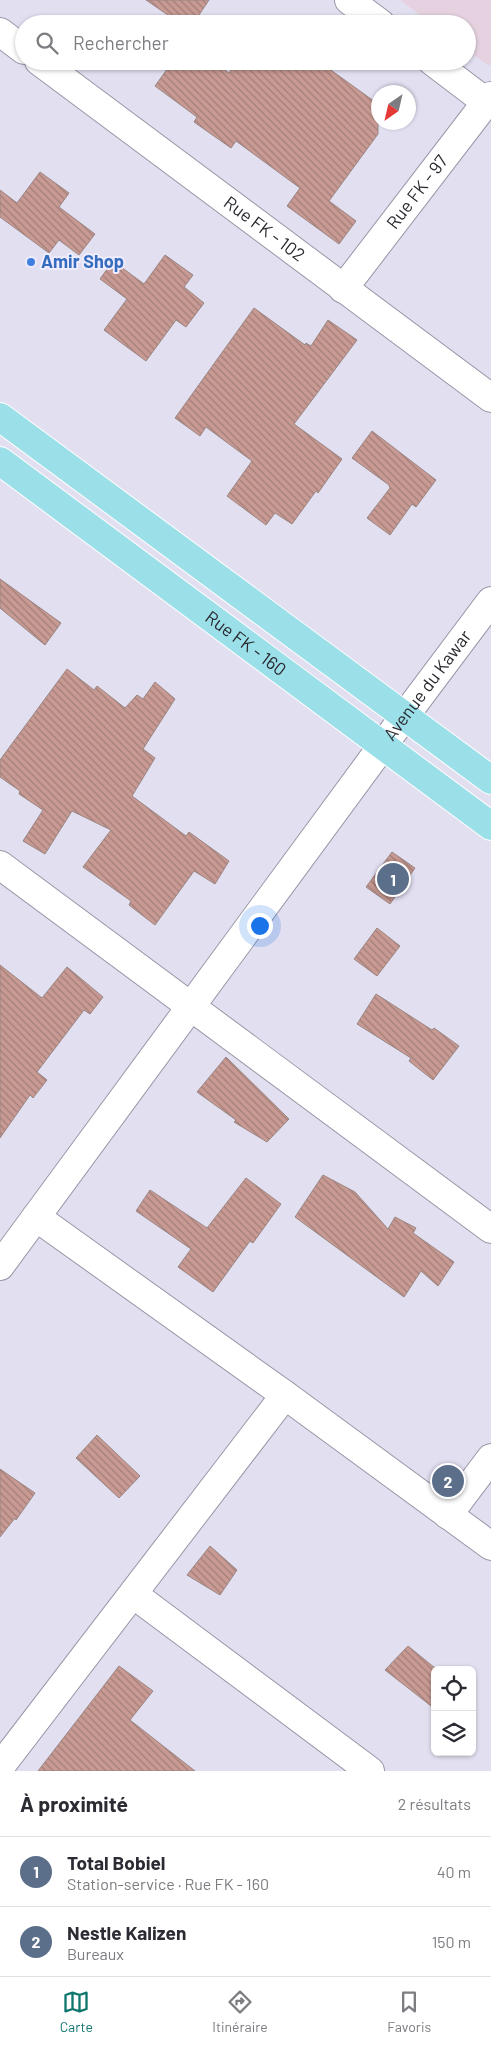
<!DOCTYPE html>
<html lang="fr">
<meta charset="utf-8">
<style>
body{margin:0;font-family:Barlow,sans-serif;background:#f2f2f3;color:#2b2b33}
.controls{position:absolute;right:15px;bottom:15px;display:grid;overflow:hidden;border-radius:8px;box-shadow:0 1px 4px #0004}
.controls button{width:45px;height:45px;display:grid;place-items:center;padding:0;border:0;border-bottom:1px solid #e1e1e2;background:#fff;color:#2b2b33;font:25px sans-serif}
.compass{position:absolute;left:371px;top:85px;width:45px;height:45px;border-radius:50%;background:#fff;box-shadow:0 1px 4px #0004;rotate:214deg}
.you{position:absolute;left:259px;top:925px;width:18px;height:18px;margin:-12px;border:4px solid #fff;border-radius:50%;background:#1a73e8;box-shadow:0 0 0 8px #1a73e833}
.badge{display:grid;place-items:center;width:32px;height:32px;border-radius:50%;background:#0f766e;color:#fff;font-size:16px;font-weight:700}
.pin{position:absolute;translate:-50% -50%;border:2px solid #fff;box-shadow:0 1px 5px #0006}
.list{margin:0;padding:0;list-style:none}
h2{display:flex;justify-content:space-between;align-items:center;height:65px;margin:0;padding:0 20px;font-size:21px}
h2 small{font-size:16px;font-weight:400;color:#7c7c81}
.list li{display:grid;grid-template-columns:32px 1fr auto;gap:15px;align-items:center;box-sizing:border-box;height:70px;padding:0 20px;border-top:1px solid #e1e1e2}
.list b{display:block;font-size:19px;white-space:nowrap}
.list p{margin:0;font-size:16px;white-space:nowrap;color:#7c7c81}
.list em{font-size:16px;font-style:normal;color:#7c7c81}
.icon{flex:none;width:28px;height:28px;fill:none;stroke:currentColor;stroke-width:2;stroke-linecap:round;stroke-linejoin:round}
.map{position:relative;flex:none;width:491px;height:1771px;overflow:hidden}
.search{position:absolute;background:#fff;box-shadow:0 1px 4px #0004;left:15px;right:15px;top:15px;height:55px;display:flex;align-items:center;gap:12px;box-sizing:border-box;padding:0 18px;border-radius:28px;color:#7c7c81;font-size:19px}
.sheet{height:205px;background:#fff}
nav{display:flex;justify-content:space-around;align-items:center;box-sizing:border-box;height:70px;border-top:1px solid #e1e1e2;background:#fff;font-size:14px;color:#7c7c81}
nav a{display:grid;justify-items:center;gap:2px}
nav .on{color:#0f766e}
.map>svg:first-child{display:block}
.education{fill:#e5d1e0}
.building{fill:url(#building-back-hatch);stroke:#9a8683}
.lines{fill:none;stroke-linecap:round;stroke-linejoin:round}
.minor-casing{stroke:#9996a7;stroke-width:30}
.major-casing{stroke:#fff;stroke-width:30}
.minor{stroke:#fff;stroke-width:28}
.major{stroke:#9bdfe9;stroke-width:28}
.shop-dot{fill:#3f7fe0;stroke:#efecff;stroke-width:2}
.labels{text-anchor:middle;stroke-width:4;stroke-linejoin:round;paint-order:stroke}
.street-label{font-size:18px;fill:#29282f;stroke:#efecff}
.shop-label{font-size:18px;font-weight:bold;fill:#366cbe;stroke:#efecff;text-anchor:start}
</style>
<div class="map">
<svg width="491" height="1771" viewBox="0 0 491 1771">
<defs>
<pattern id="building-back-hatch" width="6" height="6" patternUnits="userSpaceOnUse" patternTransform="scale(1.25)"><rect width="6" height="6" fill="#c89a93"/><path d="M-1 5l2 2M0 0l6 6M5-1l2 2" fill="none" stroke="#a27e78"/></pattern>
</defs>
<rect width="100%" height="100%" fill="#e2dff1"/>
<path class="education" d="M 400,0 L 491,0 L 491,63 L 489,66 L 467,50 L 467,24 L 432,24 Z"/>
<path class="building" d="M 146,0 L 209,0 L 193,24 L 181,24 Z
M 173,61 L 212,61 L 229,73 L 237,61 L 324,61 L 330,66 L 328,68 L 378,104 L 378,134 L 329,201 L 356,221 L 339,244 L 287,206 L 300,188 L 236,141 L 231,148 L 194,122 L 197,117 L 155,86 Z
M 40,172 L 69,193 L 59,207 L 95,234 L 79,255 L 59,240 L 49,253 L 0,217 L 0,190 L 17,203 Z
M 165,255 L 193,275 L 184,287 L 204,303 L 186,327 L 176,320 L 146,361 L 104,330 L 127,299 L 100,279 L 113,261 L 144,284 Z
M 254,308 L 305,345 L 306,343 L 311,346 L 328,320 L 357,340 L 294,424 L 342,459 L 318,493 L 316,491 L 292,524 L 275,513 L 266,525 L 227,496 L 252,461 L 206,427 L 200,436 L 175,418 Z
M 372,431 L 436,480 L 416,507 L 412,504 L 390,535 L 367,518 L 390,488 L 389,485 L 352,458 Z
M 0,579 L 61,623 L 45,645 L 0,608 Z
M 67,669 L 94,690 L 97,686 L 125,708 L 137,695 L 143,699 L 155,682 L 175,699 L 143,749 L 155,758 L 132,796 L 186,836 L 189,832 L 229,861 L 215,884 L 194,871 L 155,925 L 129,905 L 131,901 L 83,867 L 111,830 L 72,811 L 45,854 L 23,841 L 43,810 L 19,794 L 20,791 L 0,777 L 0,760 Z
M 392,852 L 415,868 L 390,904 L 366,887 Z
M 377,928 L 400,946 L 377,976 L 354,959 Z
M 0,965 L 42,998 L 67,967 L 103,997 L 90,1014 L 84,1010 L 37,1072 L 47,1080 L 33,1098 L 30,1095 L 0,1138 Z
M 376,994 L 432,1030 L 434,1028 L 459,1046 L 433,1080 L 409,1061 L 411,1058 L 357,1024 Z
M 226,1057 L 289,1119 L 267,1142 L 234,1122 L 236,1120 L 197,1092 Z
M 323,1175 L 355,1192 L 388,1229 L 395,1217 L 416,1228 L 413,1233 L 454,1262 L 438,1286 L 421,1271 L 404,1297 L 295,1217 Z
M 246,1178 L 281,1204 L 253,1243 L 250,1241 L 213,1292 L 178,1267 L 191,1249 L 136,1211 L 150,1190 L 207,1228 Z
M 97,1435 L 140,1476 L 119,1498 L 76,1458 Z
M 0,1469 L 35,1493 L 16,1520 L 15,1518 L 0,1537 Z
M 210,1546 L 237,1570 L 220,1595 L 187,1575 Z
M 408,1646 L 435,1668 L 435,1709 L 385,1670 Z
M 119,1666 L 153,1691 L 130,1720 L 195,1771 L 38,1771 Z"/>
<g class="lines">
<g class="minor-casing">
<g id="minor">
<path d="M 349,0 L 381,24"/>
<path d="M 0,32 L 24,50"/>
<path id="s1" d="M 39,61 L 491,398"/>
<path d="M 432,61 L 486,102"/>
<path id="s2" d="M 343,289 L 491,96"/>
<path d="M 0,865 L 491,1229"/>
<path d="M 36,1217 L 285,1395 L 491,1546"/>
<path id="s3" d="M 0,1266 L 383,745 L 491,601"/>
<path d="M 448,1515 L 491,1458"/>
<path d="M 133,1594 L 370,1771"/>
<path d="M 0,1767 L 285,1395"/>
</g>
</g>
<g class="major-casing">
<g id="major">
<path d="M 0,417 L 491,780"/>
<path id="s4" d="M 0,461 L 491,826"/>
</g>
</g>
<use href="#minor" class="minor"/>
<use href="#major" class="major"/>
</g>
<circle class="shop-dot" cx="31" cy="262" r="5"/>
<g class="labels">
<g class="street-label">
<text dy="6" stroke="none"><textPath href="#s2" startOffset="122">Rue FK - 97</textPath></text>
<text dy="6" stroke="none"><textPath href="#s1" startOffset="281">Rue FK - 102</textPath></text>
<text dy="6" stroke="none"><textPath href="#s4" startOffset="306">Rue FK - 160</textPath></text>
<text dy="6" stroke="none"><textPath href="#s3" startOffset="721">Avenue du Kawar</textPath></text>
</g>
<g class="shop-label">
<text x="41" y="268">Amir Shop</text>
</g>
</g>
</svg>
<div class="controls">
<button><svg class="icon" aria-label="locate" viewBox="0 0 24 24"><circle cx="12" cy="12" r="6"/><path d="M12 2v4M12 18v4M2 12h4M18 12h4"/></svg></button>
<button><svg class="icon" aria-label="layers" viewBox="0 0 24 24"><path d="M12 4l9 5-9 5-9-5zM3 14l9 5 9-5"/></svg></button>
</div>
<svg class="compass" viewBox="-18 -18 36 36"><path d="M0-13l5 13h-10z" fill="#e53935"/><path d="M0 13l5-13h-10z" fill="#7c7c81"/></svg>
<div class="you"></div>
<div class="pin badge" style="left:393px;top:879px;background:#5c6f8a">1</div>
<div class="pin badge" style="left:448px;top:1481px;background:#5c6f8a">2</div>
<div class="search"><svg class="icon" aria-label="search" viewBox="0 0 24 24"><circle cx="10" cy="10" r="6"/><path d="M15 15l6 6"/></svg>Rechercher</div>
</div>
<section class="sheet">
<h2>À proximité<small>2 résultats</small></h2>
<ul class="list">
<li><span class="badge" style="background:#5c6f8a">1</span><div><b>Total Bobiel</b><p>Station-service · Rue FK - 160</p></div><em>40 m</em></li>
<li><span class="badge" style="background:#5c6f8a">2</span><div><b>Nestle Kalizen</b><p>Bureaux</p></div><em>150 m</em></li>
</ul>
</section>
<nav>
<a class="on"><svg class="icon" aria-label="map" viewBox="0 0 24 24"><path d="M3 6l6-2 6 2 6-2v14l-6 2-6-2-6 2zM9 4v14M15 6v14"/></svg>Carte</a>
<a><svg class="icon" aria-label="directions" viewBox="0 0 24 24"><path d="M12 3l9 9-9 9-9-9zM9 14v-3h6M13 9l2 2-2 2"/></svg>Itinéraire</a>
<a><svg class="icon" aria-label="saved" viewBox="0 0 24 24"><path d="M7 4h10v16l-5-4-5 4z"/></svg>Favoris</a>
</nav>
